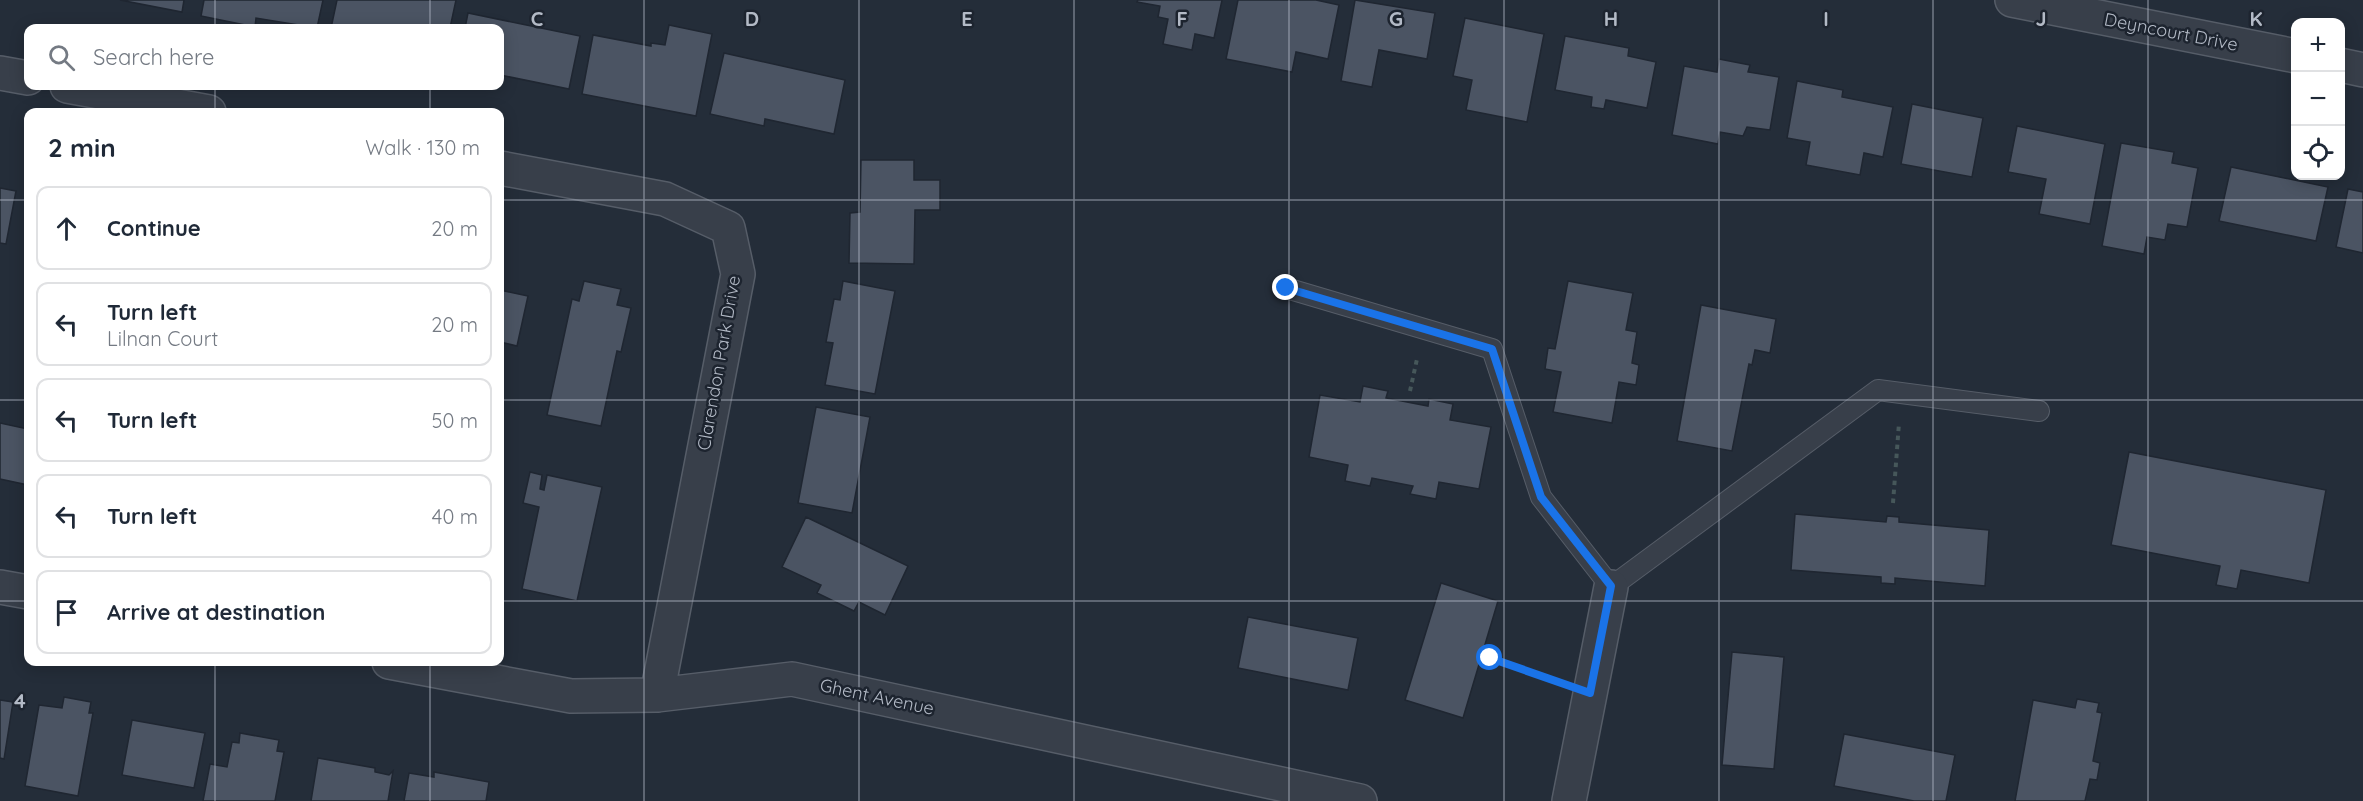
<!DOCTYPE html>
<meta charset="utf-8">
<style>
body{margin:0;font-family:Quicksand,sans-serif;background:#f2f2f3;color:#1f2937}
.controls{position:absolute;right:18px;top:18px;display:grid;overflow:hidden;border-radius:12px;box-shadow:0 3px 15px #0003}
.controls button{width:54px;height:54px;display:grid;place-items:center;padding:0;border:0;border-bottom:2px solid #e0e1e3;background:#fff;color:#1f2937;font:30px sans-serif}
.stop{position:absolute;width:18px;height:18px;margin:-14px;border:4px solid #1a73e8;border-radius:50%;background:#fff}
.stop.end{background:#1a73e8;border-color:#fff;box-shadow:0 2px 6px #0008}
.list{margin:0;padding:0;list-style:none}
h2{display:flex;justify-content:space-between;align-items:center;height:78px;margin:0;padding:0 24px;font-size:26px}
h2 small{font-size:20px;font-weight:400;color:#747a83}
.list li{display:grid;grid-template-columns:39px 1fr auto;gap:18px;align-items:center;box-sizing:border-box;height:84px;margin:0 12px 12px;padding:0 12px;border:2px solid #e0e1e3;border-radius:12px}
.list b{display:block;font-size:22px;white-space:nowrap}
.list p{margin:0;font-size:20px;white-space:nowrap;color:#747a83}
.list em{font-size:20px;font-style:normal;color:#747a83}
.icon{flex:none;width:33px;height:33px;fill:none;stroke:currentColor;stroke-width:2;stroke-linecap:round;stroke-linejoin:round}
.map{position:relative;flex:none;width:2363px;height:801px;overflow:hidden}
.search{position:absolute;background:#fff;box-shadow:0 3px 15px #0003;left:24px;top:24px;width:480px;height:66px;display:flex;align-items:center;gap:15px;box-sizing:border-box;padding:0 21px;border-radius:12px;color:#747a83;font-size:22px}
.panel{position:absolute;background:#fff;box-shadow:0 3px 15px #0003;left:24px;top:108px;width:480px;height:558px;border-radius:12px}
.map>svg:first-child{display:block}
.building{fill:#4b5463;stroke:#1f2631;stroke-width:1.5}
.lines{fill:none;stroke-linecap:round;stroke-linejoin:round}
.service-casing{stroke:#565d68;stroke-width:22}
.minor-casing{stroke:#565d68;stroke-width:36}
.path{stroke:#46575a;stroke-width:4;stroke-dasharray:4.5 4.5;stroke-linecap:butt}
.service{stroke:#383f4a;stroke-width:20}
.minor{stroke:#383f4a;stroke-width:33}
.route{stroke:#1a73e8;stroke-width:8}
.grid{fill:none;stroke:#b3bac6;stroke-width:1.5;stroke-opacity:0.55}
.labels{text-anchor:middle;stroke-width:5;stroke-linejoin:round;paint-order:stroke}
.street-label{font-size:18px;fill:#b3bac6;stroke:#1d242f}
.grid-label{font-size:20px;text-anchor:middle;font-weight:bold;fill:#b3bac6;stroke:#1d242f;stroke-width:5;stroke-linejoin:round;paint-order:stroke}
</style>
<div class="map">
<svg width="2363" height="801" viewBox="0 0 2363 801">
<rect width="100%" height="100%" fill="#242d39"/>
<path class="building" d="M 120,0 L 184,0 L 182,12 Z
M 204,0 L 323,0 L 317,28 L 256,18 L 255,27 L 201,16 Z
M 337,0 L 456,0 L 450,28 L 331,28 Z
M 1138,0 L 1222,0 L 1214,38 L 1195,34 L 1192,50 L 1163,44 L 1168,19 L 1158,17 L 1160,6 L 1137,2 Z
M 1238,0 L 1316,0 L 1339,5 L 1328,59 L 1296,52 L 1292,72 L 1226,59 Z
M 1355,0 L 1435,13 L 1427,59 L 1379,50 L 1372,87 L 1341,81 Z
M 468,13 L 580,36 L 569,89 L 500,75 L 500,28 L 465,28 Z
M 1465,18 L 1544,34 L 1527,122 L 1466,110 L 1472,80 L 1453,76 Z
M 669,25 L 712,34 L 696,116 L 582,94 L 593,35 L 651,46 L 651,43 L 665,45 Z
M 1565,36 L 1629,48 L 1628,56 L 1656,62 L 1647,108 L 1606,100 L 1604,109 L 1591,107 L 1592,97 L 1555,90 Z
M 724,53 L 845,80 L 834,134 L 765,119 L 764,126 L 710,114 Z
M 1719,59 L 1750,65 L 1748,72 L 1779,77 L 1770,130 L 1747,127 L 1743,136 L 1720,132 L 1718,144 L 1672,135 L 1684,66 L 1717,72 Z
M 1797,81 L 1843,90 L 1842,97 L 1893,107 L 1883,157 L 1864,153 L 1860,175 L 1806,165 L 1810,142 L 1787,138 Z
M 1912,104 L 1983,118 L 1972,177 L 1901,164 Z
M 2017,126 L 2105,144 L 2090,224 L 2039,214 L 2046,179 L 2008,172 Z
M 2121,143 L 2174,152 L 2172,163 L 2198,168 L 2187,227 L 2168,224 L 2165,240 L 2147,237 L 2144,254 L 2102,246 Z
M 861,160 L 914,160 L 914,180 L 940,180 L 940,210 L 915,210 L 914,264 L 849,263 L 850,213 L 860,212 Z
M 2231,167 L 2328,187 L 2316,241 L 2219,221 Z
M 0,188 L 16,191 L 6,244 L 0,243 Z
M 2348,189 L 2363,192 L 2363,253 L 2336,247 Z
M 584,281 L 621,289 L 617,305 L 631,308 L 621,352 L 617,351 L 601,426 L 547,415 L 572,299 L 579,301 Z
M 843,281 L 895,291 L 875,394 L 825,385 L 833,343 L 826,342 L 834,299 L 840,300 Z
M 1568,281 L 1633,293 L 1626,330 L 1637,332 L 1632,363 L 1639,365 L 1636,385 L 1619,382 L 1612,423 L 1553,412 L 1561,372 L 1545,369 L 1548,348 L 1555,349 Z
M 500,290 L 528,296 L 517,346 L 500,342 Z
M 1701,305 L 1776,319 L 1770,353 L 1755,350 L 1752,365 L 1749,364 L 1732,451 L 1677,441 Z
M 1363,386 L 1388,391 L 1386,398 L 1428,406 L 1429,399 L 1453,404 L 1450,420 L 1491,427 L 1479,489 L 1439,482 L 1436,499 L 1410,494 L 1413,486 L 1372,478 L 1370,486 L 1345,481 L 1348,465 L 1309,457 L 1320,395 L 1360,402 Z
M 816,407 L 870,417 L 852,513 L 798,503 Z
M 0,423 L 28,429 L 28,485 L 0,479 Z
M 2129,452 L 2326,490 L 2309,583 L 2241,570 L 2237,589 L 2216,585 L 2220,566 L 2111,545 Z
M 530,472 L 542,475 L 540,489 L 544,490 L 547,475 L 602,487 L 577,601 L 522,589 L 539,507 L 523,503 Z
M 1795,514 L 1886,522 L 1887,516 L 1899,517 L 1899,522 L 1989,530 L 1985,586 L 1895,578 L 1895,584 L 1881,583 L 1881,577 L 1791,570 Z
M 806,517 L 908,566 L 885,615 L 859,602 L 854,611 L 817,593 L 821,585 L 782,567 Z
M 1441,583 L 1498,601 L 1463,718 L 1405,700 Z
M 1248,617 L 1358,638 L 1348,690 L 1238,668 Z
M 1732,652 L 1784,657 L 1774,769 L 1722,765 Z
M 64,697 L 91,702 L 89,713 L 93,713 L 78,796 L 25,786 L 39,705 L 62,708 Z
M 2077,699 L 2099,703 L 2097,712 L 2102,713 L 2093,761 L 2100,763 L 2097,780 L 2090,779 L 2085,801 L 2015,801 L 2033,700 L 2075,708 Z
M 0,700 L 13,702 L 4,759 L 0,758 Z
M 132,720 L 205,733 L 194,788 L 122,775 Z
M 240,733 L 279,740 L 277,751 L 284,752 L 275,801 L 203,801 L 210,764 L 227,767 L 232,742 L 239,743 Z
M 1844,734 L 1955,755 L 1946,801 L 1914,801 L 1834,786 Z
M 318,758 L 375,768 L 375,772 L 389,775 L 393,771 L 388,801 L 311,801 Z
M 434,772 L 489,782 L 486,801 L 404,801 L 409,773 L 434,777 Z"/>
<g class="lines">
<g class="service-casing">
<path id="service" d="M 1286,288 L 1492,349 L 1541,497 L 1611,587 L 1878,390 L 2039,411"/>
</g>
<g class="minor-casing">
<path id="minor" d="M 2012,0 L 2296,56
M 2340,65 L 2363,70
M 0,73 L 28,78
M 67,86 L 209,112
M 500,168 L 665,199 L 728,228 L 738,274 L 657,695
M 0,587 L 28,592
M 389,662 L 571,696 L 657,695 L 792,679 L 1360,801
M 1569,801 L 1611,587"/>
</g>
<path class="path" d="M 1410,391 L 1417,359
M 1893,503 L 1899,423
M 1490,658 L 1555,681"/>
<use href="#service" class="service"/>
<use href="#minor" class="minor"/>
</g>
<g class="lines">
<path class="route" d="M 1286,288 L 1492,349 L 1541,497 L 1611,586 L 1590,693 L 1490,658"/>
</g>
<path class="grid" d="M 215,0 L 215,28M 430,0 L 430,28M 644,0 L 644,801M 859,0 L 859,801M 1074,0 L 1074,801M 1289,0 L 1289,801M 1504,0 L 1504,801M 1719,0 L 1719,801M 1933,0 L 1933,801M 2148,0 L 2148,801M 215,86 L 215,112M 430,86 L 430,112M 0,200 L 28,200M 500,200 L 2363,200M 0,400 L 28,400M 500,400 L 2363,400M 0,601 L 28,601M 500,601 L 2363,601M 215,662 L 215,801M 430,662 L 430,801"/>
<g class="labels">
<g class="street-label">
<text transform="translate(2171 32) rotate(11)" y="6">Deyncourt Drive</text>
<text transform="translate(719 363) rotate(-80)" y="6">Clarendon Park Drive</text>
<text transform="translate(877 697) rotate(12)" y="6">Ghent Avenue</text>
</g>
</g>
<g class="grid-label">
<text x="537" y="26">C</text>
<text x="752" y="26">D</text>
<text x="967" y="26">E</text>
<text x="1182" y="26">F</text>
<text x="1396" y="26">G</text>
<text x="1611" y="26">H</text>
<text x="1826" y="26">I</text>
<text x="2041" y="26">J</text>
<text x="2256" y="26">K</text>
<text x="20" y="708">4</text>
</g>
</svg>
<div class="controls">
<button>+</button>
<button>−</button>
<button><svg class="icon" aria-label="locate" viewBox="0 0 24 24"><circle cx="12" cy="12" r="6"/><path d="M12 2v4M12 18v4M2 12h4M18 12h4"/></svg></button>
</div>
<div class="stop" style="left:1490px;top:658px"></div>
<div class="stop end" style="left:1286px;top:288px"></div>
<div class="search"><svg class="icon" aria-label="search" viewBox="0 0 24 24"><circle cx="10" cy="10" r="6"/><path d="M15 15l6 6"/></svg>Search here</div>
<section class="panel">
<h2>2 min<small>Walk · 130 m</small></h2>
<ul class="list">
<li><svg class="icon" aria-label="ahead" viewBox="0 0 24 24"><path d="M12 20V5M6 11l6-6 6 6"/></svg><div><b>Continue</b></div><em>20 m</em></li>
<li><svg class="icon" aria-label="left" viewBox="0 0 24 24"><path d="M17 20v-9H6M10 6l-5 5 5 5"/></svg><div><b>Turn left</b><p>Lilnan Court</p></div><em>20 m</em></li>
<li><svg class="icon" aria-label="left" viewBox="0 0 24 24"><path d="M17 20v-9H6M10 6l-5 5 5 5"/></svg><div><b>Turn left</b></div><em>50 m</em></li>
<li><svg class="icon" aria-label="left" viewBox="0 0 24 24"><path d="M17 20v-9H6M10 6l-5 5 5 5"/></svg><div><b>Turn left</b></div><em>40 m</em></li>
<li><svg class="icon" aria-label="arrive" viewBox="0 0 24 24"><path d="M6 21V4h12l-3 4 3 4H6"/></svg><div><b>Arrive at destination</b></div></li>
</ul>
</section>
</div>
